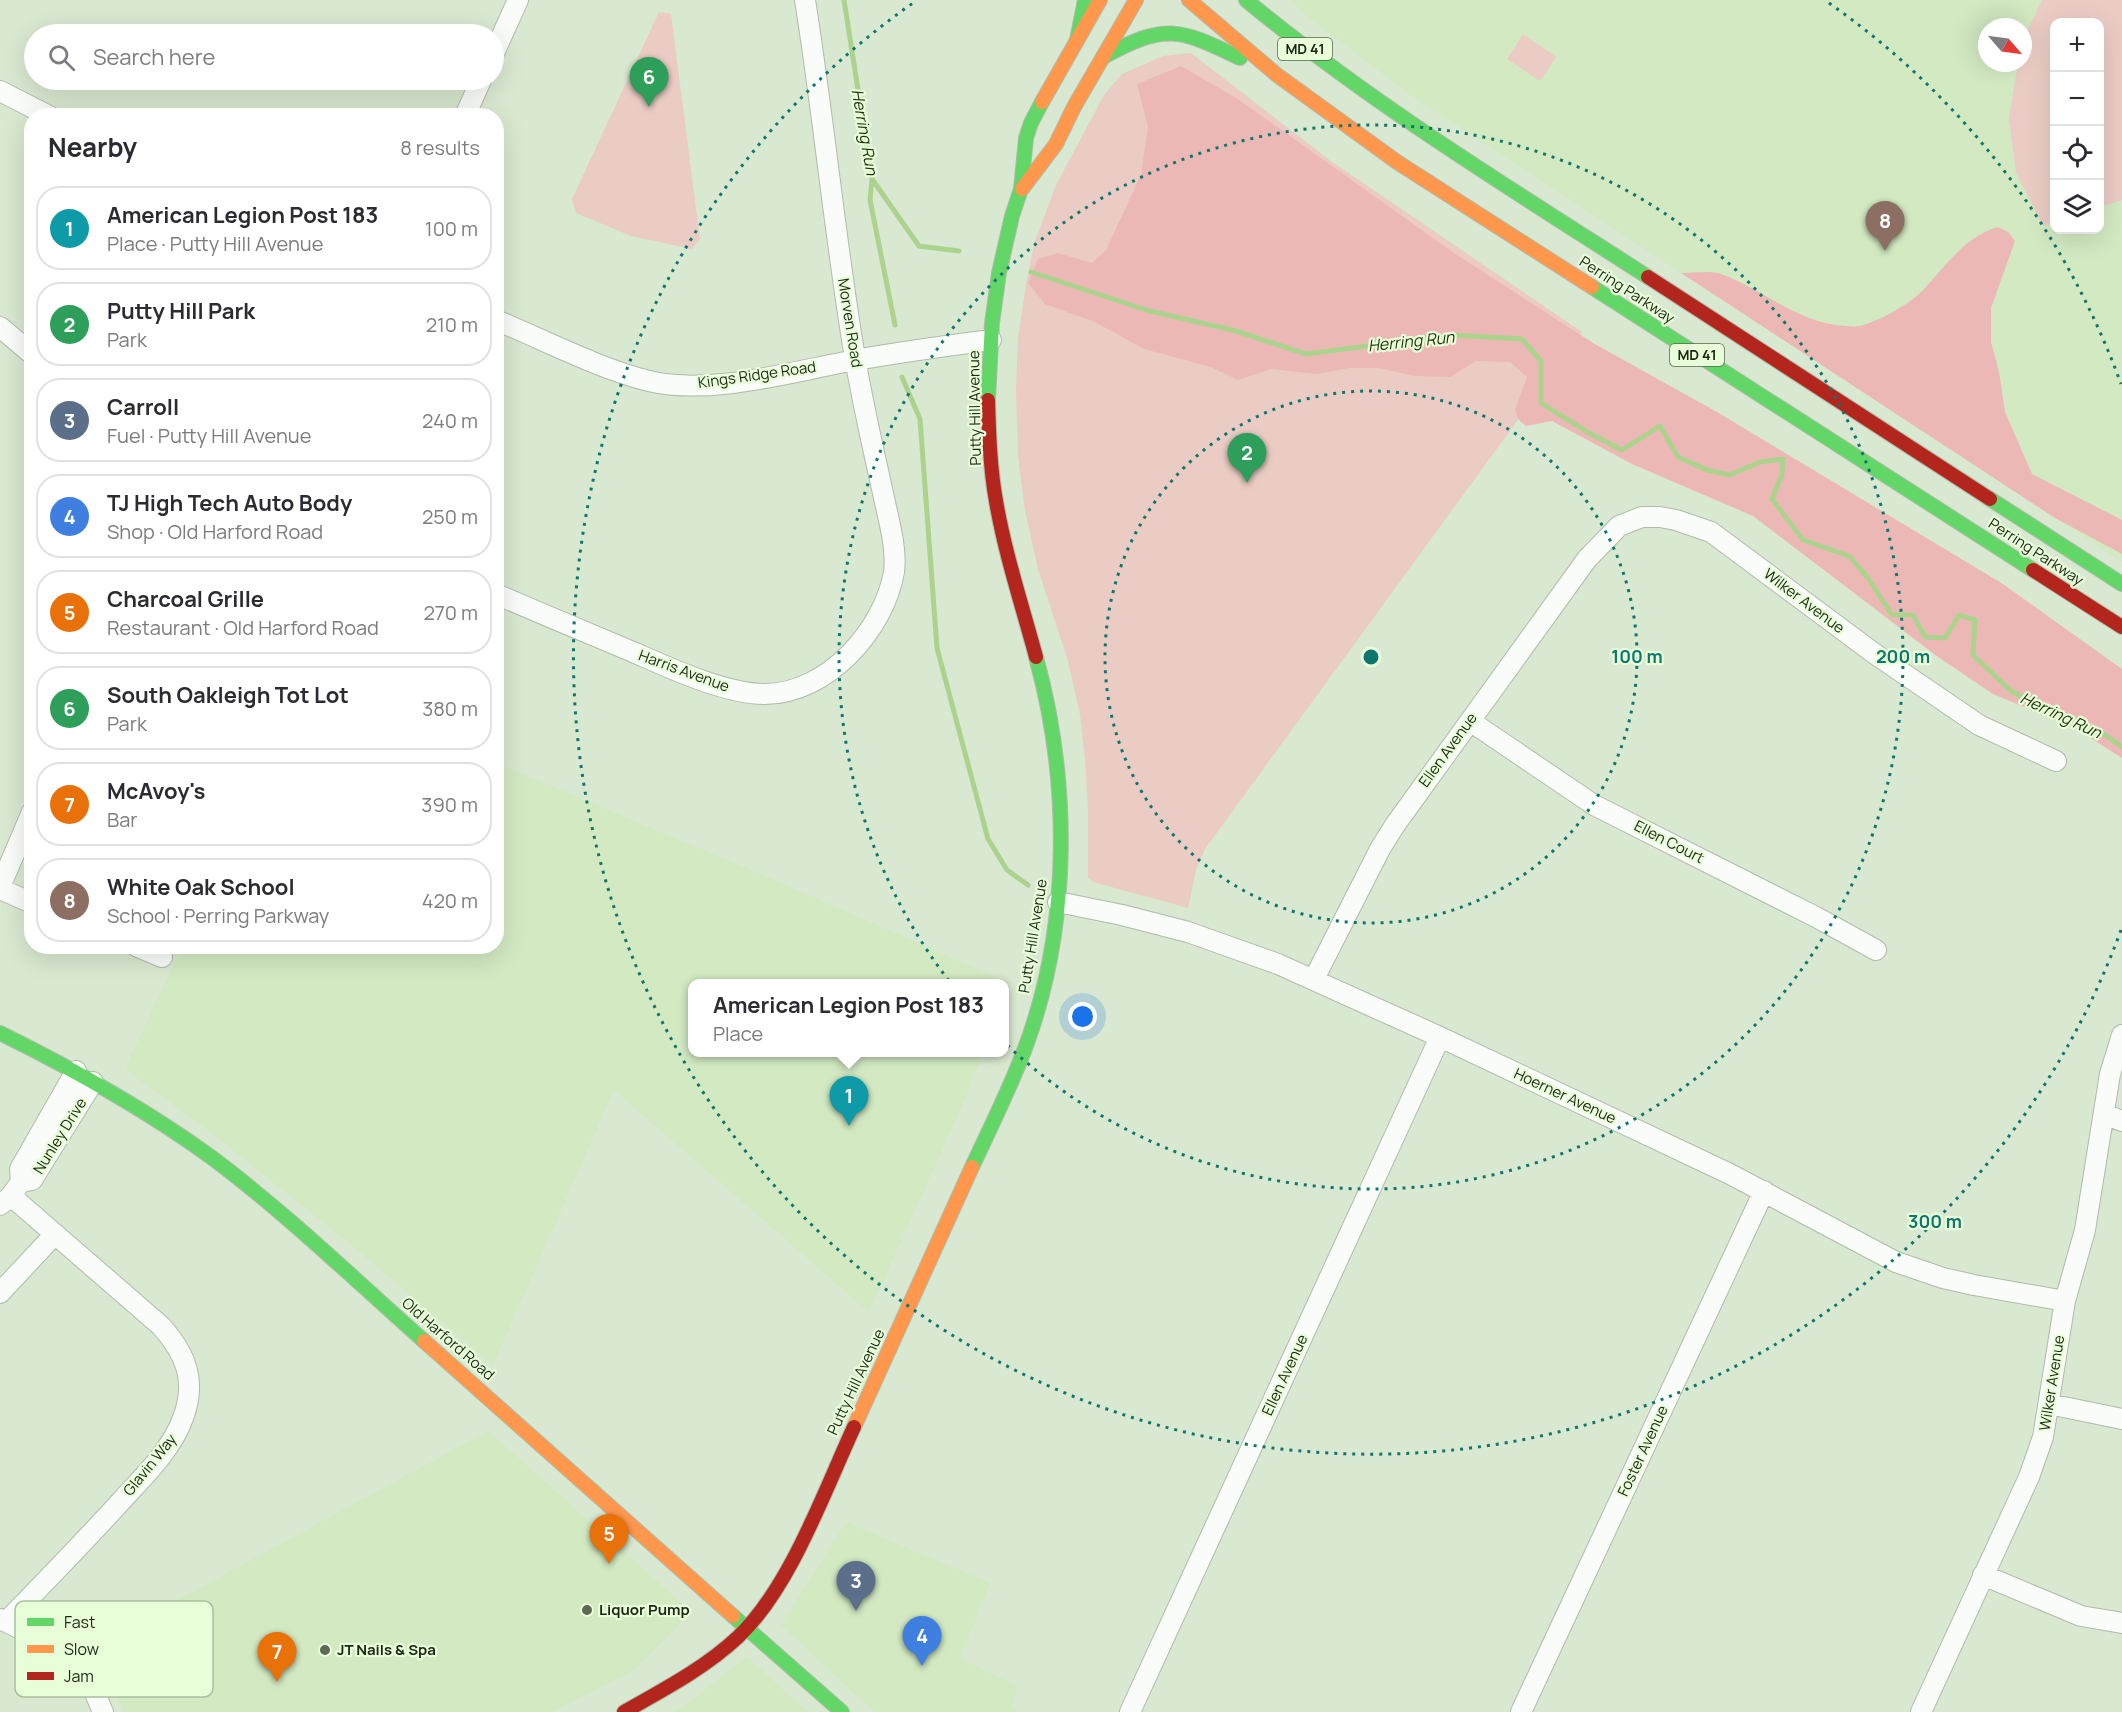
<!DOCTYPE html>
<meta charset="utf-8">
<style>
body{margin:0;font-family:Manrope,sans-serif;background:#f2f2f3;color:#2b2b33}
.controls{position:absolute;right:18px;top:18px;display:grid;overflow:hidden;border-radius:12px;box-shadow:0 6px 24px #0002}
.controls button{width:54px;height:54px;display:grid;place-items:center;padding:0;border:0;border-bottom:2px solid #e1e1e2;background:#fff;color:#2b2b33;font:30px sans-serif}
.compass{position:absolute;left:1978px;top:18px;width:54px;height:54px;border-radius:50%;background:#fff;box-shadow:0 6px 24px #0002;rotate:118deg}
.you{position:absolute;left:1083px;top:1017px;width:21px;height:21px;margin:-15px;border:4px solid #fff;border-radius:50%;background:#1a73e8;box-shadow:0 0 0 9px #1a73e833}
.badge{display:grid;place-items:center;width:39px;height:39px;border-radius:50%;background:#5f6a56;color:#fff;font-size:20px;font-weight:700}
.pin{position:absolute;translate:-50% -50px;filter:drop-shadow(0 2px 3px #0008)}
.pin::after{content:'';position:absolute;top:32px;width:21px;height:18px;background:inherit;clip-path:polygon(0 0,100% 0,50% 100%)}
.popup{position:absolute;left:688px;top:979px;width:321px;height:78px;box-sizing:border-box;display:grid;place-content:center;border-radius:12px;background:#fff;filter:drop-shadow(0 2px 4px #0005);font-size:20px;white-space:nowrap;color:#7c7c81}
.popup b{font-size:22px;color:#2b2b33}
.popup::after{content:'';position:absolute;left:50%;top:100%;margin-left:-12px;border:12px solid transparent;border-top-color:#fff}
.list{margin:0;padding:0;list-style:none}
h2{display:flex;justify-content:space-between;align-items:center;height:78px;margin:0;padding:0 24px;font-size:26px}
h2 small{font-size:20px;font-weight:400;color:#7c7c81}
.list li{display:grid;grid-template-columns:39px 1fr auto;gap:18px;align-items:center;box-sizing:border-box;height:84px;margin:0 12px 12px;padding:0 12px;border:2px solid #e1e1e2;border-radius:24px}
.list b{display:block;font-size:22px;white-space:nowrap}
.list p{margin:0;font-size:20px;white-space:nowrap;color:#7c7c81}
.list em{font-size:20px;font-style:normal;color:#7c7c81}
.icon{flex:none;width:33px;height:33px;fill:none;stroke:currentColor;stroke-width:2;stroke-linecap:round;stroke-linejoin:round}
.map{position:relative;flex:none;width:2122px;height:1712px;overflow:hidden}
.search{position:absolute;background:#fff;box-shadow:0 6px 24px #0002;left:24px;top:24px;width:480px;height:66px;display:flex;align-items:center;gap:15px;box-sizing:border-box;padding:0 21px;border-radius:33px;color:#7c7c81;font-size:22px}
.panel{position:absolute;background:#fff;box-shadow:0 6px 24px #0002;left:24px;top:108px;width:480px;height:846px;border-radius:24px}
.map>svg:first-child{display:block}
.built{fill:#d2e9c2;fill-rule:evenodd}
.green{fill:#eaccc4}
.forest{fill:#ecb8b5}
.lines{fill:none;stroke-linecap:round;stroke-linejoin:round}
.stream{stroke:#acd38e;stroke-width:5}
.street-casing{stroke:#b0bba9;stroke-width:22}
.fast-casing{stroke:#b0bba9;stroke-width:16}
.slow-casing{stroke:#b0bba9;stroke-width:16}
.jam-casing{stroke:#b0bba9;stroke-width:16}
.street{stroke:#f9fcf8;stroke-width:20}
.fast{stroke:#63d668;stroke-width:14}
.slow{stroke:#ff974d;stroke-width:14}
.jam{stroke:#b3261e;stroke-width:14}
.ring{fill:none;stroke:#0f766e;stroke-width:3;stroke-dasharray:3 6}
.poi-dot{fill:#5f6a56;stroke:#e8fed9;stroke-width:2}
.labels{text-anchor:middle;stroke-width:4.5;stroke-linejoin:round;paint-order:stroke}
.shield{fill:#e8fed9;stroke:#5a6750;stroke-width:1.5}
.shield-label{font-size:14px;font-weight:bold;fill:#1d2615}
.street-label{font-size:15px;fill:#1d2615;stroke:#e8fed9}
.poi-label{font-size:15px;font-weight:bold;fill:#1d2615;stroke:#e8fed9;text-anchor:start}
.water-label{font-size:16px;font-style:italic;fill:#1d300b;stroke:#e8fed9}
.key{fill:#e8fed9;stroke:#abbd9e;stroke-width:1.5}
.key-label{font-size:16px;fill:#1d2615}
.centre{fill:#0f766e;stroke:#e8fed9;stroke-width:3}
.ring-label{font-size:18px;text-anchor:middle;font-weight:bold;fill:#0f766e;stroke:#e8fed9;stroke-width:4.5;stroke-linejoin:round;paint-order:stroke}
</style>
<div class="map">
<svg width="2122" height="1712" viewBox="0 0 2122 1712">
<rect width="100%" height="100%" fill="#d9e8d0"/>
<path class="built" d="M 1291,0 L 2122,0 L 2122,562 L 1412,96 L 1304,14 ZM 2054,22 L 2100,22 L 2100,230 L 2054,230 ZM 1987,27 L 2023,27 L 2023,63 L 1987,63 Z
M 497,763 L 765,876 L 1009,983 L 1005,993 L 1005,984 L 693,984 L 693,1052 L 983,1053 L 966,1097 L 869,1312 L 614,1090 L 493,1365 L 356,1249 L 222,1141 L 125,1069 L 182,947 L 496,946 Z
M 488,1431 L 691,1612 L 634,1670 L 552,1712 L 124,1712 L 95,1645 Z
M 846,1522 L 990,1583 L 960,1659 L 1018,1686 L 1011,1708 L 1019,1712 L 874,1712 L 781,1625 Z
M 747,1657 L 808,1712 L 673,1712 L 684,1706 Z"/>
<path class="green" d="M 2042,0 L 2122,0 L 2122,200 L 2100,207 L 2100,22 L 2054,22 L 2054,223 L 2043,226 L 2016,173 L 2009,118 L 2018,63 L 2023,63 L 2023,40 Z
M 659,12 L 671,14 L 700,239 L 692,249 L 631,236 L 576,213 L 572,199 Z
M 1523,34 L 1556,57 L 1540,81 L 1507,59 Z
M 1191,53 L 1331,161 L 1582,332 L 1205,849 L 1196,870 L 1188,908 L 1093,882 L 1088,878 L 1088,811 L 1085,759 L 1080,715 L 1068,661 L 1038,569 L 1025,511 L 1018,456 L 1016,391 L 1018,338 L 1026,284 L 1035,241 L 1056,185 L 1104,95 L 1122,74 L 1163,56 Z"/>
<path class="forest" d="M 1181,66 L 1238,99 L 1454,253 L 1593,343 L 1717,412 L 2003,584 L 2122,669 L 2122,758 L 2076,729 L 1993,694 L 1938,657 L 1753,516 L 1632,464 L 1552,421 L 1526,426 L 1519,420 L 1515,410 L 1527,377 L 1510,362 L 1476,361 L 1450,377 L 1415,376 L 1379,368 L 1349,368 L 1316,374 L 1271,369 L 1238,380 L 1211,367 L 1144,349 L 1095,322 L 1045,304 L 1028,283 L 1038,259 L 1058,253 L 1092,263 L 1106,250 L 1141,175 L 1148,127 L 1137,84 Z
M 1998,227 L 2008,232 L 2015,241 L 1991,308 L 1991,342 L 1999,372 L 2005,412 L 2032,474 L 2122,520 L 2122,554 L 2055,518 L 1681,273 C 1693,273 1710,270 1721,274 C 1765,290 1798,324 1846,326 C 1851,326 1856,327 1860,326 C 1881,320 1907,306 1923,290 C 1946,266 1964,237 1998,227 Z"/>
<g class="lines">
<path class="stream" d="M 844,0 L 872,179 L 919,246 L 959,251
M 872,179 L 870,200 L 895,325
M 1031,272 L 1146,310 L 1236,331 L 1306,354 L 1452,335 L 1522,339 L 1541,361 L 1541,403 L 1589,433 L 1622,450 L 1660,426 L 1678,457 L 1707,470 L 1730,475 L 1760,462 L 1783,459 L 1782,475 L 1772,499 L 1803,540 L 1849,556 L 1868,578 L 1892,615 L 1913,615 L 1925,637 L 1945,638 L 1959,615 L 1975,620 L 1973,655 L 2012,692 L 2101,732 L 2122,747
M 902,377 L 920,419 L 937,648 L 988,839 L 1007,870 L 1028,885"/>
<g class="street-casing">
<path id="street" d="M 494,53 L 518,0
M 0,91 L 49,116
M 465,116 L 481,80
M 496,320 C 544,340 600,369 649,381 C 711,396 793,371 856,360 C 900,352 945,346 991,340
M 0,327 L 32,354
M 496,594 C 542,614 588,633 633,652 C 670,668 725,694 765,694 C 827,694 884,630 894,572 C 897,549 889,521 884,498 C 874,452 863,405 855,358 C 835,239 824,119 805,0
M 1470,721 L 1594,805 L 1816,917 L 1876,950
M 0,887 L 32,812
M 0,889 L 32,903
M 1058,902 L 1122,915 L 1188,932 L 1278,964 L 1440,1037 L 1730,1174 L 1896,1262 L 1943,1278 L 1974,1285 L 2065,1301
M 136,946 L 162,957
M 1314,979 L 1380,849 L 1395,825 L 1587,559 L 1619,526 L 1642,517 L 1660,517 L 1676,520 L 1711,532 L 1875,654 L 1979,725 L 2056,761
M 2104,1114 L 2122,1121
M 21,1182 L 32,1180 L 93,1082
M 0,1205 L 10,1197 L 21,1182 L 20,1169 L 76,1071
M 0,1293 L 55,1234
M 2049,1404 L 2122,1419
M 1983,1575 L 2081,1616 L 2122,1623
M 0,1619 C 29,1633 63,1647 84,1674 C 93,1685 97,1699 103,1712
M 6,1622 C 46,1581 85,1541 123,1499 C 145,1475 172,1449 183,1418 C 197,1381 186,1354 161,1326 L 18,1202 L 10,1197
M 1130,1712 L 1440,1037
M 1521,1712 L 1764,1191
M 1921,1712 L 2029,1477 L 2043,1437 L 2065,1301 L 2085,1230 L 2110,1074 L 2122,1035"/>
</g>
<g class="fast-casing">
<path id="fast" d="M 1246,0 C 1372,104 1511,189 1648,277
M 1077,40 L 1085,0
M 1103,57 C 1165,23 1178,28 1240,58
M 1592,287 L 2033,570
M 988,400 L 992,323 L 999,273 L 1012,216 L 1021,189 L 1026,138 L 1031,123 L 1042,102
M 1990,499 L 2122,584
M 0,1033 C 73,1069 145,1109 211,1157 C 286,1213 354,1279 424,1341
M 972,1167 C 991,1126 1012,1085 1027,1043 C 1071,921 1070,781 1036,657
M 733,1616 L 842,1712"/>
</g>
<g class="slow-casing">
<path id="slow" d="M 1189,0 L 1277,75 L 1397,162 L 1592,287
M 1042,102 L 1100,0
M 1022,189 L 1056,144 L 1074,107 L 1136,0
M 424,1341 L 733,1616
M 854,1427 L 972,1167"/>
</g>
<g class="jam-casing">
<path id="jam" d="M 1648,277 L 1990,499
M 988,400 C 989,434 990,468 996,501 C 1005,554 1022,605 1036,657
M 2033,570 L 2122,627
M 624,1712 C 663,1690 705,1668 738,1637 C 790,1588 824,1492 854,1427"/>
</g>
<use href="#street" class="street"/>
<use href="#fast" class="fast"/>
<use href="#slow" class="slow"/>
<use href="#jam" class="jam"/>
</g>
<g class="ring">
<circle cx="1371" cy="657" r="266"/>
<circle cx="1371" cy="657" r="532"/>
<path d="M2121 930A798 798 0 1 1 913 3M1829 3A798 798 0 0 1 2121 384"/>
</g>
<g class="poi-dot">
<circle cx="587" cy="1610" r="6"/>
<circle cx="325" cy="1650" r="6"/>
</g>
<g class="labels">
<g class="shield">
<rect x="1278" y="38" width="54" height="22" rx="4.5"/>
<rect x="1670" y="344" width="54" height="22" rx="4.5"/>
</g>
<g class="shield-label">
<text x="1305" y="54">MD 41</text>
<text x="1697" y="360">MD 41</text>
</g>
<g class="street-label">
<text transform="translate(1627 290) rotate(33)" y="5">Perring Parkway</text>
<text transform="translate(850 323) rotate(81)" y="5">Morven Road</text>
<text transform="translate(757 375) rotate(-8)" y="5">Kings Ridge Road</text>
<text transform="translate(975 408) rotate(-91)" y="5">Putty Hill Avenue</text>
<text transform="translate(2036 552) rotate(33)" y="5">Perring Parkway</text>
<text transform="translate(1804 601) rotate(37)" y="5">Wilker Avenue</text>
<text transform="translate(684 671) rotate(20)" y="5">Harris Avenue</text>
<text transform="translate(1448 750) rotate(-54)" y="5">Ellen Avenue</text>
<text transform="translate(1669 842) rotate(27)" y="5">Ellen Court</text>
<text transform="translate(1033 936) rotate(-81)" y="5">Putty Hill Avenue</text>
<text transform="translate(1565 1096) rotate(25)" y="5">Hoerner Avenue</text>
<text transform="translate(60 1136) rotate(-58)" y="5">Nunley Drive</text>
<text transform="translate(448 1339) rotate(41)" y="5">Old Harford Road</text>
<text transform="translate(1285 1375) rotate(-65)" y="5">Ellen Avenue</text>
<text transform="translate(856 1382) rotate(-65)" y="5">Putty Hill Avenue</text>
<text transform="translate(2052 1383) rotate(-81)" y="5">Wilker Avenue</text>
<text transform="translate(1643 1451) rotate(-65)" y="5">Foster Avenue</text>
<text transform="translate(150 1465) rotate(-51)" y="5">Glavin Way</text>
</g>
<g class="poi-label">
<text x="599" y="1615">Liquor Pump</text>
<text x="337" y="1655">JT Nails &amp; Spa</text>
</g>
<g class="water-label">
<text transform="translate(865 132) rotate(80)" y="6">Herring Run</text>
<text transform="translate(1411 341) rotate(-6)" y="6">Herring Run</text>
<text transform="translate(2061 715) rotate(25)" y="6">Herring Run</text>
</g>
</g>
<rect x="15" y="1601" width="198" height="96" rx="9" class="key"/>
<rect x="27" y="1618" width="27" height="8" fill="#63d668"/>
<rect x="27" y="1645" width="27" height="8" fill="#ff974d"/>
<rect x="27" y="1672" width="27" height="8" fill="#b3261e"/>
<g class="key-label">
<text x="64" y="1628">Fast</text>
<text x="64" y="1655">Slow</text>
<text x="64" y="1682">Jam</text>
</g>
<circle cx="1371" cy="657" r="9" class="centre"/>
<g class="ring-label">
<text x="1637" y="663">100 m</text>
<text x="1903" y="663">200 m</text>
<text x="1935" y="1228">300 m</text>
</g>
</svg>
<div class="controls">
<button>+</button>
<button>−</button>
<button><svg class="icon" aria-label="locate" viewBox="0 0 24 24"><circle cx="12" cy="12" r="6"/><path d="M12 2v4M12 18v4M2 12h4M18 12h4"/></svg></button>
<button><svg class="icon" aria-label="layers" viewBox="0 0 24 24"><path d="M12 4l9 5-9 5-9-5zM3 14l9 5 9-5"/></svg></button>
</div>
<svg class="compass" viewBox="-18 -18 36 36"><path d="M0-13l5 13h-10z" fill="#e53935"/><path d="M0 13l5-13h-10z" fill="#7c7c81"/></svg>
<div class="you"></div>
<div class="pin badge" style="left:849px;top:1126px;background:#0f9aa8">1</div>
<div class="popup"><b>American Legion Post 183</b>Place</div>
<div class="pin badge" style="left:1247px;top:483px;background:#2e9e5b">2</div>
<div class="pin badge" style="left:856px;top:1611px;background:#5c6f8a">3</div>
<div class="pin badge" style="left:922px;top:1666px;background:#3f7fe0">4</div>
<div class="pin badge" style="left:609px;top:1564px;background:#e8710a">5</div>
<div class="pin badge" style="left:649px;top:107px;background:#2e9e5b">6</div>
<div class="pin badge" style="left:277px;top:1682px;background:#e8710a">7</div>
<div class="pin badge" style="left:1885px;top:251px;background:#8d6e63">8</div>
<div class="search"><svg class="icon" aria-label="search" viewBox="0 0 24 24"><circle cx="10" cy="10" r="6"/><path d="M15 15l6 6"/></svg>Search here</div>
<section class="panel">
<h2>Nearby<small>8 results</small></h2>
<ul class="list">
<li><span class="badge" style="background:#0f9aa8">1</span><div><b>American Legion Post 183</b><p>Place · Putty Hill Avenue</p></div><em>100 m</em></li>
<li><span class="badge" style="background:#2e9e5b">2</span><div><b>Putty Hill Park</b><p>Park</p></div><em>210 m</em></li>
<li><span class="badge" style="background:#5c6f8a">3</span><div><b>Carroll</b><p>Fuel · Putty Hill Avenue</p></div><em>240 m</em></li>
<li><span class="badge" style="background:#3f7fe0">4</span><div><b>TJ High Tech Auto Body</b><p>Shop · Old Harford Road</p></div><em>250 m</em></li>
<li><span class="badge" style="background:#e8710a">5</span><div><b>Charcoal Grille</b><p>Restaurant · Old Harford Road</p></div><em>270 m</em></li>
<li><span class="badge" style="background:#2e9e5b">6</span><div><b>South Oakleigh Tot Lot</b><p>Park</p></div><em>380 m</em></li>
<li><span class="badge" style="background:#e8710a">7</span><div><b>McAvoy's</b><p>Bar</p></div><em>390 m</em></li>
<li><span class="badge" style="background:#8d6e63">8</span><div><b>White Oak School</b><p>School · Perring Parkway</p></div><em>420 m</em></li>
</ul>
</section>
</div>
